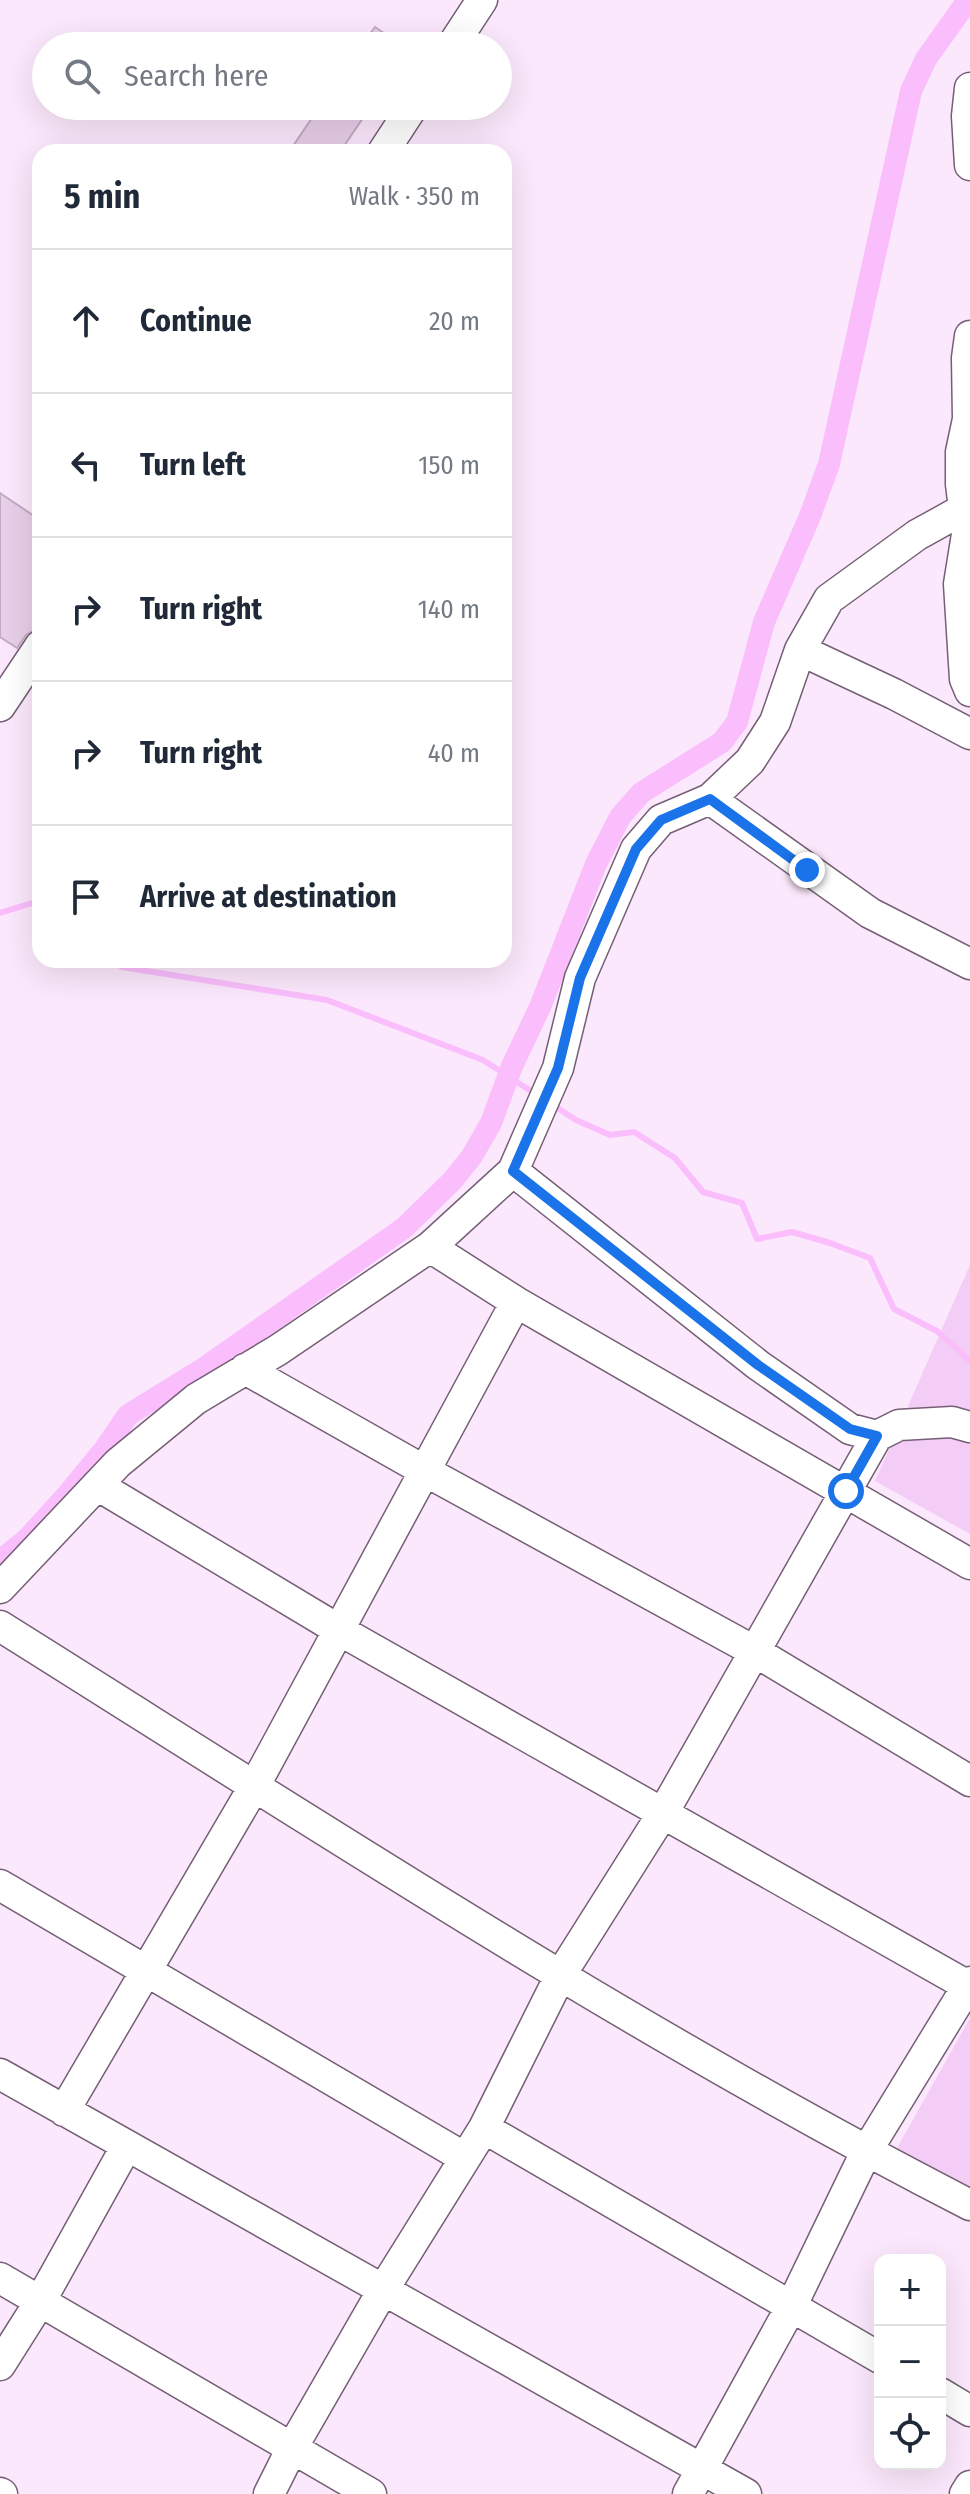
<!DOCTYPE html>
<meta charset="utf-8">
<style>
body{margin:0;font-family:"Fira Sans Condensed",sans-serif;background:#f6f6f7;color:#1f2937}
.controls{position:absolute;right:24px;bottom:24px;display:grid;overflow:hidden;border-radius:16px;box-shadow:0 8px 32px #0002}
.controls button{width:72px;height:72px;display:grid;place-items:center;padding:0;border:0;border-bottom:2px solid #e0e1e3;background:#fff;color:#1f2937;font:40px sans-serif}
.stop{position:absolute;width:24px;height:24px;margin:-18px;border:6px solid #1a73e8;border-radius:50%;background:#fff}
.stop.end{background:#1a73e8;border-color:#fff;box-shadow:0 2px 8px #0008}
.list{margin:0;padding:0;list-style:none}
h2{display:flex;justify-content:space-between;align-items:center;height:104px;margin:0;padding:0 32px;font-size:34px}
h2 small{font-size:26px;font-weight:400;color:#747a83}
.list li{display:grid;grid-template-columns:52px 1fr auto;gap:24px;align-items:center;box-sizing:border-box;height:144px;padding:0 32px;border-top:2px solid #e0e1e3}
.list b{display:block;font-size:30px;white-space:nowrap}
.list em{font-size:26px;font-style:normal;color:#747a83}
.icon{flex:none;width:44px;height:44px;fill:none;stroke:currentColor;stroke-width:2;stroke-linecap:round;stroke-linejoin:round}
.map{position:relative;flex:none;width:970px;height:2494px;overflow:hidden}
.search{position:absolute;background:#fff;box-shadow:0 8px 32px #0002;left:32px;top:32px;width:480px;height:88px;display:flex;align-items:center;gap:20px;box-sizing:border-box;padding:0 28px;border-radius:44px;color:#747a83;font-size:30px}
.panel{position:absolute;background:#fff;box-shadow:0 8px 32px #0002;left:32px;top:144px;width:480px;height:824px;border-radius:24px}
.map>svg:first-child{display:block}
.green{fill:#f4cdf6}
.lines{fill:none;stroke-linecap:round;stroke-linejoin:round}
.stream{stroke:#fabefc;stroke-width:6}
.canal{stroke:#fabefc;stroke-width:22}
.building{fill:#e8cfe9;stroke:#c3abc3;stroke-width:2}
.minor-casing{stroke:#745f75;stroke-width:33}
.minor{stroke:#fff;stroke-width:30}
.route{stroke:#1a73e8;stroke-width:10}
</style>
<div class="map">
<svg width="970" height="2494" viewBox="0 0 970 2494">
<rect width="100%" height="100%" fill="#fce8fc"/>
<path class="green" d="M 970,1265 L 970,1534 L 875,1481 Z
M 970,2018 L 970,2189 L 896,2150 Z"/>
<g class="lines">
<path class="stream" d="M 0,913 L 32,903 L 40,909
M 112,960 L 122,967 L 327,1000 L 483,1060 L 537,1095
M 553,1105 L 576,1120 L 610,1135 L 634,1132 L 675,1158 L 703,1192 L 742,1203 L 757,1239 L 792,1232 L 830,1243 L 870,1258 L 894,1309 L 937,1331 L 970,1361"/>
<path class="canal" d="M 0,1561 L 27,1539 L 68,1494 L 104,1450 L 128,1415 L 204,1368 L 404,1228 L 453,1180 L 472,1156 L 491,1123 L 512,1066 L 540,1007 L 596,864 L 620,817 L 641,793 L 722,742 L 737,722 L 764,622 L 810,516 L 829,464 L 911,91 L 926,59 L 968,0"/>
</g>
<path class="building" d="M 375,27 L 403,46 L 361,46 Z
M 320,106 L 371,106 L 340,152 L 289,152 Z
M 0,493 L 40,520 L 40,623 L 36,629 L 26,635 L 17,648 L 0,637 Z"/>
<g class="lines">
<g class="minor-casing">
<path id="minor" d="M 452,46 L 482,0
M 970,88 L 967,116 L 970,165
M 383,152 L 413,106
M 970,336 L 967,358 L 968,419 L 961,452 L 961,484 L 967,534 L 959,584 L 965,679 L 970,691
M 800,650 L 894,694 L 970,734
M 0,706 L 40,646
M 710,799 L 870,913 L 970,964
M 430,1247 L 516,1302 L 970,1564
M 245,1369 L 425,1471 L 754,1651 L 970,1781
M 877,1436 L 899,1425 L 952,1422 L 970,1427
M 97,1485 L 339,1630 L 968,1986
M 0,1588 L 118,1463 L 196,1399 L 278,1350 L 430,1247 L 513,1171 L 558,1068 L 580,978 L 636,849 L 661,820 L 710,799 L 750,761 L 775,722 L 800,650 L 829,599 L 917,535 L 964,509
M 0,1626 C 319,1826 635,2033 970,2205
M 0,1885 L 465,2158
M 0,2074 L 746,2494
M 64,2111 L 255,1785 L 516,1302
M 484,2128 L 880,2358
M 0,2278 L 371,2494
M 0,2365 L 41,2300 L 126,2147
M 940,2393 L 970,2411
M 0,2493 L 2,2494
M 269,2494 L 292,2448 L 383,2290 L 484,2128 L 560,1976 L 663,1813 L 877,1436 L 850,1429 L 758,1365 L 513,1171
M 688,2494 L 791,2307 L 866,2152 L 970,1982
M 965,2494 L 970,2486"/>
</g>
<use href="#minor" class="minor"/>
</g>
<g class="lines">
<path class="route" d="M 807,870 L 710,799 L 661,820 L 636,849 L 580,978 L 558,1068 L 513,1171 L 758,1365 L 850,1429 L 877,1436 L 846,1491"/>
</g>
</svg>
<div class="controls">
<button>+</button>
<button>−</button>
<button><svg class="icon" aria-label="locate" viewBox="0 0 24 24"><circle cx="12" cy="12" r="6"/><path d="M12 2v4M12 18v4M2 12h4M18 12h4"/></svg></button>
</div>
<div class="stop" style="left:846px;top:1491px"></div>
<div class="stop end" style="left:807px;top:870px"></div>
<div class="search"><svg class="icon" aria-label="search" viewBox="0 0 24 24"><circle cx="10" cy="10" r="6"/><path d="M15 15l6 6"/></svg>Search here</div>
<section class="panel">
<h2>5 min<small>Walk · 350 m</small></h2>
<ul class="list">
<li><svg class="icon" aria-label="ahead" viewBox="0 0 24 24"><path d="M12 20V5M6 11l6-6 6 6"/></svg><div><b>Continue</b></div><em>20 m</em></li>
<li><svg class="icon" aria-label="left" viewBox="0 0 24 24"><path d="M17 20v-9H6M10 6l-5 5 5 5"/></svg><div><b>Turn left</b></div><em>150 m</em></li>
<li><svg class="icon" aria-label="right" viewBox="0 0 24 24"><path d="M7 20v-9h11M14 6l5 5-5 5"/></svg><div><b>Turn right</b></div><em>140 m</em></li>
<li><svg class="icon" aria-label="right" viewBox="0 0 24 24"><path d="M7 20v-9h11M14 6l5 5-5 5"/></svg><div><b>Turn right</b></div><em>40 m</em></li>
<li><svg class="icon" aria-label="arrive" viewBox="0 0 24 24"><path d="M6 21V4h12l-3 4 3 4H6"/></svg><div><b>Arrive at destination</b></div></li>
</ul>
</section>
</div>
